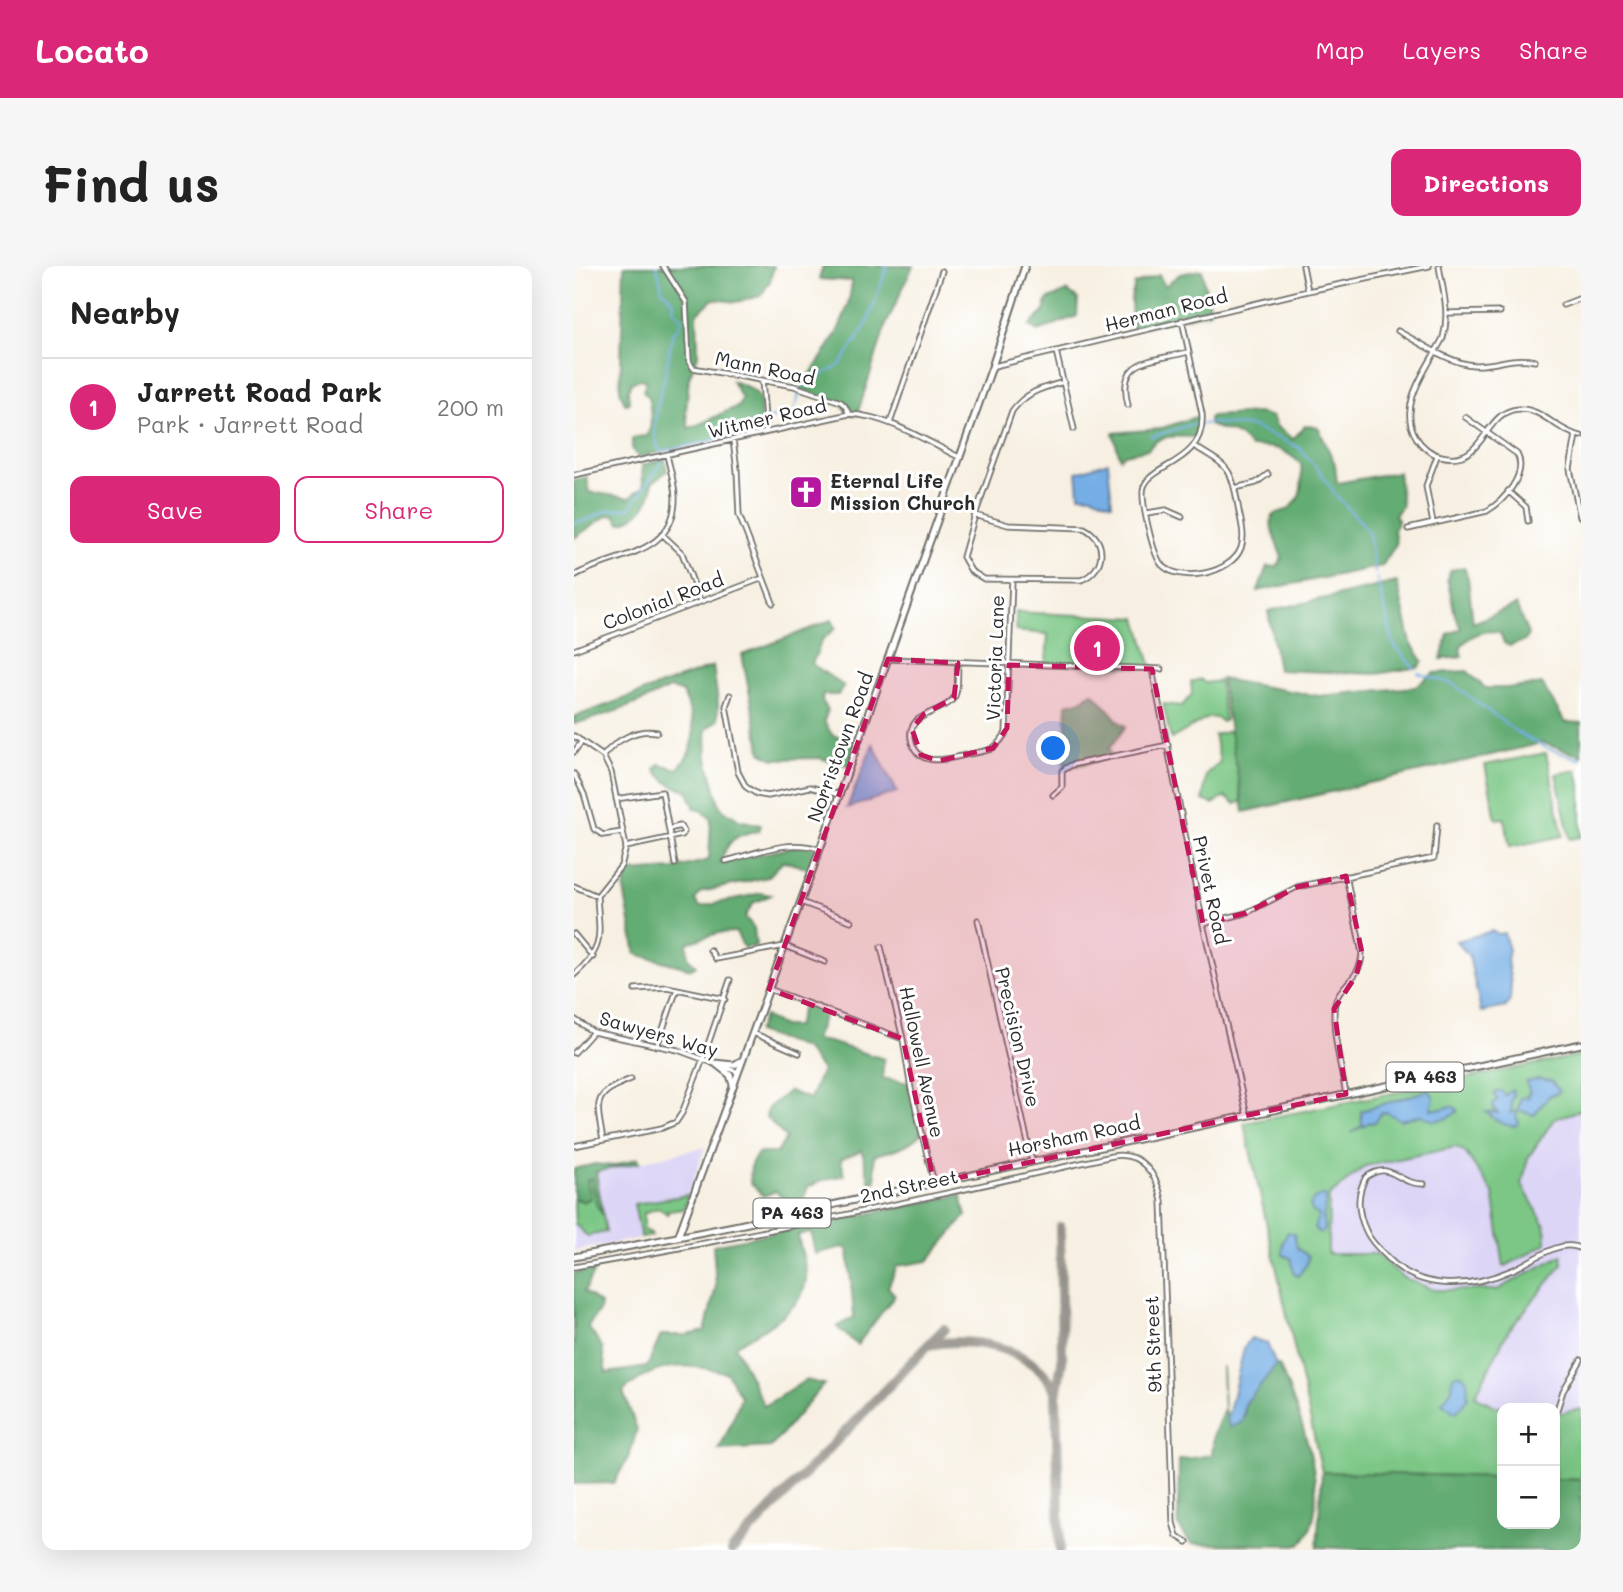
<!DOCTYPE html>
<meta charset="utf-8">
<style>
body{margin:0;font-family:Mali,sans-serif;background:#f6f6f6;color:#222}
.controls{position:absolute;right:21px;bottom:21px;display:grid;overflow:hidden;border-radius:14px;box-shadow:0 7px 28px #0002}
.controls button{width:63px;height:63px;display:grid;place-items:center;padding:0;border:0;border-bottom:2px solid #e0e0e0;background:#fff;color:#222;font:35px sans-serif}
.you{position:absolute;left:480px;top:483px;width:24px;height:24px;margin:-18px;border:5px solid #fff;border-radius:50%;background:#1a73e8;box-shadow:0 0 0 10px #1a73e833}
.badge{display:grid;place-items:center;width:46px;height:46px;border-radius:50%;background:#db2777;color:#fff;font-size:23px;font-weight:700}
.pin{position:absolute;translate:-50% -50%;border:4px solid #fff;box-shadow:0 2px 7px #0006}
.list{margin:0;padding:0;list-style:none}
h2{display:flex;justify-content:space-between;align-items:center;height:91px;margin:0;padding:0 28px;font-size:30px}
h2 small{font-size:23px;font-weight:400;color:#767676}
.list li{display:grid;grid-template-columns:46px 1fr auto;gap:21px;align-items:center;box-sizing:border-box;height:98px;padding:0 28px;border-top:2px solid #e0e0e0}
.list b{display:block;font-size:26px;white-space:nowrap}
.list p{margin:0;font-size:23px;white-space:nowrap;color:#767676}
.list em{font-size:23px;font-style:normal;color:#767676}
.actions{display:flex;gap:14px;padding:21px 28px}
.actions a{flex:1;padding:16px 0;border:2px solid #db2777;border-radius:14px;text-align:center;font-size:24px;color:#db2777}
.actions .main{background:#db2777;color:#fff}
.map{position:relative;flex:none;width:1007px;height:1284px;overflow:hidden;border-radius:14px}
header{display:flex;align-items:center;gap:42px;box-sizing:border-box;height:98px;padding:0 35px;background:#db2777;color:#fff}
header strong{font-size:33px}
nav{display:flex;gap:38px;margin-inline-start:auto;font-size:24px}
.intro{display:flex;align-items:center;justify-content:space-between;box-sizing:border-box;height:168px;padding:0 42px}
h1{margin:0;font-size:49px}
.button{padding:18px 32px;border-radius:14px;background:#db2777;color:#fff;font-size:24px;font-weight:700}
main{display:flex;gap:42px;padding:0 42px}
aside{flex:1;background:#fff;border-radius:14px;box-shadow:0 7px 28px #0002}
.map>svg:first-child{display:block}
.built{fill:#ddd5f6}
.green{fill:#7bc786;stroke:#537958;stroke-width:2}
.forest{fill:#64ac73;stroke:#486c4f;stroke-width:2}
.water{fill:#75aee5;stroke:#506c88;stroke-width:2}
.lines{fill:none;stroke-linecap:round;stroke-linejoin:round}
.stream{stroke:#75aee5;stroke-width:2}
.taxiway{stroke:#918e86;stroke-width:10}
.minor-casing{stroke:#72706b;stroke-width:7}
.major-casing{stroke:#72706b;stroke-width:9}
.minor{stroke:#fff;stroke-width:3.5}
.major{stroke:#fff;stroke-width:5}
.marked{fill:#c2185b;fill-opacity:0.2;stroke:#c2185b;stroke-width:5;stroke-dasharray:14 9;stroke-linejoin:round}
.labels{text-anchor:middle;stroke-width:6;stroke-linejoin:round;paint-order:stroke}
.shield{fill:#fff;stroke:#6b6b6b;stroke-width:2}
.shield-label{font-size:18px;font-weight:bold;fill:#2b2b2b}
.street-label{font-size:19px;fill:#2b2b2b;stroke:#fff}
.poi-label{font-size:19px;font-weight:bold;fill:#2b2b2b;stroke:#fff;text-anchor:start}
</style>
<header>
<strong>Locato</strong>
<nav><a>Map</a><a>Layers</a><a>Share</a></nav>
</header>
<div class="intro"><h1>Find us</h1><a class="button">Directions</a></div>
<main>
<aside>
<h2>Nearby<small></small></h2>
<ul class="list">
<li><span class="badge">1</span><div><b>Jarrett Road Park</b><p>Park · Jarrett Road</p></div><em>200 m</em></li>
</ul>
<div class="actions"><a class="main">Save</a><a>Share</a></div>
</aside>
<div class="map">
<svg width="1007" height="1284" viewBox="0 0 1007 1284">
<rect width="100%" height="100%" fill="#fff"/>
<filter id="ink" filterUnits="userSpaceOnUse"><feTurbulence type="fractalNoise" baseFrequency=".0143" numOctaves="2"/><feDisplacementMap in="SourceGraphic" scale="14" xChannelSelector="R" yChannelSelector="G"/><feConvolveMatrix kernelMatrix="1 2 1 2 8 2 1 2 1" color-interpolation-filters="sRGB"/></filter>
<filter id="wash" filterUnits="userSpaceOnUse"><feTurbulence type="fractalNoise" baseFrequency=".00686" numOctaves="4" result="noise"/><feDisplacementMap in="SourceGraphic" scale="28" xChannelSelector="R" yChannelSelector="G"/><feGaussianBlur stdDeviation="1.57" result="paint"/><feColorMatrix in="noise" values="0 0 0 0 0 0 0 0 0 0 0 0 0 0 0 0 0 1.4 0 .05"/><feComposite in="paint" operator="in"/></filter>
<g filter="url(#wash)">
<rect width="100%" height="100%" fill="#f7f0e2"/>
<path class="built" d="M 1007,844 L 1007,1143 L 986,1147 L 974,1140 L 921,1140 L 901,1130 L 934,1065 L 989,998 L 988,989 L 923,1024 L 860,1024 L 828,1011 L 803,988 L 754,988 L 755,930 L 791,900 L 882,881 L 891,886 L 919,927 L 930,1000 L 971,959 L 948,920 L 954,892 L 980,853 Z
M 131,881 L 114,929 L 60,938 L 67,972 L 0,985 L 0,952 L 1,958 L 22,906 Z"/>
<path class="green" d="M 442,346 L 563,352 L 578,402 L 472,397 L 474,368 L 442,365 Z
M 626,413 L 631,417 L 645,415 L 651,454 L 648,456 L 643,452 L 633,452 L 597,473 L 589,438 L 608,440 L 618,428 L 617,416 Z
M 656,465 L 668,535 L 662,538 L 651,531 L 639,538 L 629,534 L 632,508 L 646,496 L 640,469 Z
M 972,487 L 989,570 L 936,581 L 930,552 L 922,553 L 911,499 Z
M 1003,504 L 1007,523 L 1007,571 L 996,573 L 982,508 Z
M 1007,789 L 1007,844 L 980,853 L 954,892 L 948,919 L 971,959 L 972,978 L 930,1001 L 919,927 L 891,886 L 882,881 L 791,900 L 755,930 L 754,988 L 803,988 L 828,1011 L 860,1024 L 923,1024 L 988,989 L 989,998 L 934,1065 L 901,1130 L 921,1140 L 974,1140 L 977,1142 L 928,1142 L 928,1211 L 748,1206 L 670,857 Z
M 18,912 L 22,938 L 29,949 L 32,966 L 13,970 L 1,958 L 0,934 L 15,934 L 17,932 L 13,914 Z
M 114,929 L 110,943 L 94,945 L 94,948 L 84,942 L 70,947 L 70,964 L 77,967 L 78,970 L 67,972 L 60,938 Z
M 1007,1143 L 1007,1213 L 981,1213 L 981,1144 L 986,1147 Z"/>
<path class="forest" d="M 50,0 L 200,0 L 196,15 L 187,30 L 162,36 L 139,33 L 123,48 L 124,89 L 115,111 L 112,145 L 114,162 C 132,158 146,146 164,141 L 168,133 L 158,115 C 192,126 186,132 187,164 L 64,191 L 58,182 L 58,173 L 62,171 L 73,170 C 80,158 76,142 74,130 L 69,126 L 72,115 L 66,113 L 57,117 L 54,124 L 55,137 L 51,138 L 46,124 Z
M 249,0 L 339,0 L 312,59 L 283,149 L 275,148 L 266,136 L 226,123 C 251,86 274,60 278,15 L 245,13 Z
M 628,4 L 636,46 L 558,63 L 557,32 L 561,18 L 585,9 L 591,20 L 606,8 Z
M 493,25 L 504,33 L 503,50 L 464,65 L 455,60 L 470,46 L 473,34 Z
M 685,147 L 698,151 L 703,161 L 719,173 L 731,160 L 744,161 L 761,198 L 763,217 L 824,206 L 828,240 L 821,249 L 824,256 L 820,263 L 822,278 L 808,300 L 684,325 L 693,300 L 703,301 L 708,292 C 705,282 693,259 699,250 C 703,245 710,246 714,243 C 730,233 728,215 727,198 C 710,182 700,180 676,181 C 663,164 654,167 635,159 L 635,152 L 638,150 Z
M 625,150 L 624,163 L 620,171 C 604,171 584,167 575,183 L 551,188 L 546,192 L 539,167 L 585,163 Z
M 91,193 L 93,205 L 78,217 C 79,235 64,253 46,257 L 42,250 L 34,249 L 0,272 L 0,214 L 13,211 L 15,226 L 55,232 L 69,221 L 68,199 Z
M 890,301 L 894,312 L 899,357 L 942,339 L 954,368 L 951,375 L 935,380 L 930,377 L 926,367 C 912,362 894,369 886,382 L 888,391 L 867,393 L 874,368 L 887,363 L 881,349 L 873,312 L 877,304 Z
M 823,316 L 837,377 L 849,395 L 845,401 L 802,408 L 704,404 L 694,345 Z
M 258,354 L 262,362 L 248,374 L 238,398 L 270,420 L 264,429 L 249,429 L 248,435 L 254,444 L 250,455 L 258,469 L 285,476 L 276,500 L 245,492 L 199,493 L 187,486 L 168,389 Z
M 139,400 L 144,436 L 144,454 L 132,463 L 133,493 L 146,541 L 165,554 L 187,559 L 185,565 C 161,568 154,574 146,597 L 229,579 L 246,585 L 239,604 L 209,595 L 194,611 L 127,626 L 121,634 L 126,641 L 187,627 L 197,629 L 179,637 L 171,651 L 180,662 L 182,680 L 170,682 L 162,666 L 144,667 L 113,677 L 114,692 L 122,699 L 117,703 L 62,688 L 50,624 L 54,606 L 99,603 L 135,594 L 137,553 L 129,545 L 121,543 L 113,524 C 98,521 90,516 81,503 L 85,498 L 103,503 C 126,482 121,453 109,427 L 96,422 C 63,439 36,448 0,458 L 0,451 Z
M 893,405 L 911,422 L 939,422 L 968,418 L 991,456 L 1007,457 L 1007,490 L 969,477 L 670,546 L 647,413 L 745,430 L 840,421 L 860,407 Z
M 520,427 L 546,457 L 552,460 L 535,483 L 538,491 L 490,503 L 493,438 L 511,433 L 513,429 Z
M 230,736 L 252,744 L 241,774 L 255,776 L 310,793 L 308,812 L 336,817 L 348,867 C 334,881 319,885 300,889 L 302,915 L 296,917 L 288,884 L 267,893 L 270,909 L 246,915 L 233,922 L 230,936 L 213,937 L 202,925 L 190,930 L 176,917 L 177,898 L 184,887 L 203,887 L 212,872 L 192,851 L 194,842 L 215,825 L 236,833 L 248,804 L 230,782 L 183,766 L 190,750 L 209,760 L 223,760 Z
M 64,892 L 66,896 L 22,906 L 29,949 L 22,938 L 18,912 L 13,914 L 17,932 L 9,936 L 5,933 L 0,934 L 0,903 L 21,898 L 39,900 Z
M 387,929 L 392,950 L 354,995 L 323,1000 L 314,1021 L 321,1029 L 283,1079 L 263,1061 L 280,1051 L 274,983 L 268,981 L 241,988 L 237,966 L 224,969 C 226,982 233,1000 232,1013 C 230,1046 184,1065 161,1080 L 190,1140 L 232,1114 L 250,1118 L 197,1181 L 145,1184 L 157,1158 L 167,1131 L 153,1107 C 113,1096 81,1096 49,1126 L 63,1163 L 56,1188 L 40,1217 L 0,1218 L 0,1007 L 21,1003 L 10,1026 L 26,1038 L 25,1045 L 14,1061 L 28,1081 L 32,1107 L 73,1101 L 87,1069 L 113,1069 L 131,1065 L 142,1020 L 139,979 Z
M 702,1099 L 705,1099 C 724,1144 764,1238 726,1279 L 617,1278 L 604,1260 L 605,1194 L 638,1189 L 640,1167 L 650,1144 L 648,1100 L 650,1143 L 656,1161 L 671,1149 L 671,1138 Z
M 748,1206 L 928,1211 L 928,1258 L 981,1258 L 981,1213 L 1007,1214 L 1007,1284 L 809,1284 L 743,1281 Z"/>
<path class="water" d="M 534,196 L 538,238 L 518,230 L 505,229 L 503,206 Z
M 299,478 L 323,526 L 273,542 Z
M 918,665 L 923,668 L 930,667 L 935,684 L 933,694 L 937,717 L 936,734 L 932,741 L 907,746 L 895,690 L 882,675 Z
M 964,813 L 978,815 L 985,825 L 984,827 L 976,829 L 960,849 L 944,844 L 946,832 L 955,831 L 953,829 L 956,826 L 952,816 Z
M 855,824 L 860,832 L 857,843 L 868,843 L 877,840 L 883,843 L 883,846 L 874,852 L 860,855 L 847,849 L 826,854 L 812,846 L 806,848 L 802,856 L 794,857 L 777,867 L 788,859 L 787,845 Z
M 938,824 L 940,829 L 937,835 L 938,841 L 936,847 L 944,845 L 942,851 L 945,856 L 942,860 C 929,860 922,855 912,846 L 924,847 L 919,842 L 920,836 L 924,834 L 920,829 L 923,825 L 927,825 L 931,829 Z
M 747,930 L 751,930 L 752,933 L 749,954 L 751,964 L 746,968 L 740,962 L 745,949 L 738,945 L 736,939 L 740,933 Z
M 714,966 L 720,968 L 723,982 L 734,991 L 733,998 L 724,1010 L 720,1008 L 717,992 L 709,989 L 709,976 Z
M 677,1072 L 693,1077 L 702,1099 L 671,1138 L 669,1154 L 665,1158 L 656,1161 L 653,1154 L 670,1082 Z
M 885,1108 L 889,1109 L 893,1114 L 894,1132 L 882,1147 L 868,1137 L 878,1123 L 879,1110 Z"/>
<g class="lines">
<path class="stream" d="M 83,0 L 88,23 L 100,36 L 99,43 L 108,52 L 104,63 L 99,66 C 96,80 94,95 91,110 C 85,135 74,161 86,186 L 159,170 L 189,153
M 229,120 L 266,99 L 293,58 L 313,2 L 310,0
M 195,153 L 205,149 L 215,153 L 218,151 L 226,125
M 577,171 L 616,159 L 642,157 L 679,161 L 724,181 L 744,203 L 764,232 L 788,257 L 795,268 L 801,307
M 0,257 L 10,255 L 34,244 L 56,242 L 88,196
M 803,312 L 820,379 L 841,403
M 844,407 L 879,418 L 941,465 L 972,482 L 1007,494"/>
<path class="taxiway" d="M 486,961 L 488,1096 L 482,1130 L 486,1284
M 354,1079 L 370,1063
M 158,1284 L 354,1079 C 398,1070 459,1081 482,1125"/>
</g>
</g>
<g filter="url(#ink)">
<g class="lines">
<g class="minor-casing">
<path id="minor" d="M 89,0 L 112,36 L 115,95 L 119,102 L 220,120 L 267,136 L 271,140 L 275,148
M 729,0 L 734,25
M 865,0 C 869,25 876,47 869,72 C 855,100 822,139 842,171 C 847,180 857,188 867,190 C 912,201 908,146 944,143 C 967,141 984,166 1007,170
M 989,39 L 1007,32
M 873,47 L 926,46
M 608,54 L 628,148 C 632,202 567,197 569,228 C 569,242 579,290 588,299 C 607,318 658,307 667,282 C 672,269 666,253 664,240 C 657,199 654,201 620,180
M 824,65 C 845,76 877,98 900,99 C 923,100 936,90 961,95
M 482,85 L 500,163
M 420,100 L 734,25 L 855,0
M 188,114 L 192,165
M 554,139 C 542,91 578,96 614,86
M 316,157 L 368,5
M 1002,169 L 996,203 L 1006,251
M 159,174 L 163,204 L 165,249 L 199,337
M 0,209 L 275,148 C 314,150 350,174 385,191
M 661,222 L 682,217 L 694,208
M 934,225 L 952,241 L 954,255
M 573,247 L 592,244 L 608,251
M 401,249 L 434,259 L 510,262 C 534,274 532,304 507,314 L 410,313 L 397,305 L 389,291 L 401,249 L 438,145 C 452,126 468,122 490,116
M 859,257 L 852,220 L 863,190
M 834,263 L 913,245 C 930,235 954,208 943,188 L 891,151
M 89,269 L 108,287 L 126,335
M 0,310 C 38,287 101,291 101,232 C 101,218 96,203 93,189
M 0,384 L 189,312
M 314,393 L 587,403
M 384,397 C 383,407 385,421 381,430 C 372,448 333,445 337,472 C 342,502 371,494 391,489 C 399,487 410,486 417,483 C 424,480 428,473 432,467 L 438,314
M 578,403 L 629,658 L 673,850
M 156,429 L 152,440 L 164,506 L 172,521 L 183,528 L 194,530 L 236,521 L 266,529
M 0,470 L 29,490 L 37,506 L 52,581 L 47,600 L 23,630 C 25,669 32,681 0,709
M 0,486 L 8,475
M 29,490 C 41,475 62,462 83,466
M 0,508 L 10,528 L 20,563 L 29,569 L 48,566
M 479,529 L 488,521 L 488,505 L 497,499 L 594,479
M 42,533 L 88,526 L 101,598
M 52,581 L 108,569 L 110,566 L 106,560 L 95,563
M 152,595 C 183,587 214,573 245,583
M 772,610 L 788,687 C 787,713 769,715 762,734 C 755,753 768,807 772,828
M 0,620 L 23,630
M 227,636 L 277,655
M 404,654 L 458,895
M 629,658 L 672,647 L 723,621 L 860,592 L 863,559
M 0,668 L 19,691
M 307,681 L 329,773 L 337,823 L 360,917
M 136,684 L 142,693 L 211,680 L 251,696
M 61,723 L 93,721 L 151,733
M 195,723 L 329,773
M 0,753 L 19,766 L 104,784 L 139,797
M 179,767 L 225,787
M 83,780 L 103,723
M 0,787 L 19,766
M 147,800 L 164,806
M 29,874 C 22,835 18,829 57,813
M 0,880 L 88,862 L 102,856 L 108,847 L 129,793 L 156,714
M 850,918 C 823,919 817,893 792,911 C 781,930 784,949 793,967 C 798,977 806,984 814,992 C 847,1026 897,1022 938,1004 C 958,996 986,971 1007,983
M 0,1001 C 180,970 360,931 538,890 C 567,885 583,908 588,935 L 599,1257 L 603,1270 L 613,1276
M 981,1150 L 989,1125 L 1007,1094"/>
</g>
<g class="major-casing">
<path id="major" d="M 140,797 L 160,799 L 167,795
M 142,798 L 156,809 L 159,819
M 104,971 L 246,583 L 418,101 L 451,0
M 0,991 L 160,960 L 1007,778"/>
</g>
<use href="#minor" class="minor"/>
<use href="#major" class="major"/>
</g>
</g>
<path class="marked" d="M 314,393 L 384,397 L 380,432 L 350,448 L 338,463 L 347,489 L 364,495 L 419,482 L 433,462 L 435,399 L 578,403 L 629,658 L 672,647 L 723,621 L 772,610 L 788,687 L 782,710 L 760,743 L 772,828 L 360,917 L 329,773 L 195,723 Z"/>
<defs>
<g id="church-square" transform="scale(1.75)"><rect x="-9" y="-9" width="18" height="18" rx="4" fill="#b5179e" stroke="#fff"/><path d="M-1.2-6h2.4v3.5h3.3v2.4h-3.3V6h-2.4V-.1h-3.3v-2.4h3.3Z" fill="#fff"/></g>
</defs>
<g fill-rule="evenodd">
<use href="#church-square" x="232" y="226"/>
</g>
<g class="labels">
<g class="shield">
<rect x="812.5" y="796.5" width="77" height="29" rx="5"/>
<rect x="179.5" y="932.5" width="77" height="29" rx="5"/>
</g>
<g class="shield-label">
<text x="851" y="817">PA 463</text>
<text x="218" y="953">PA 463</text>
</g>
<g class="street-label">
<text transform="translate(592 44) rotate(-14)" y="7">Herman Road</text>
<text transform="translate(191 102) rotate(12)" y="7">Mann Road</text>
<text transform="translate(193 152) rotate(-13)" y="7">Witmer Road</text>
<text transform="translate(89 335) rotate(-21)" y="7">Colonial Road</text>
<text transform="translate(421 392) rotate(-88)" y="7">Victoria Lane</text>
<text transform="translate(266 481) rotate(-70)" y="7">Norristown Road</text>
<text transform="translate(637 624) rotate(78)" y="7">Privet Road</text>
<text transform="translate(85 768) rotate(16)" y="7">Sawyers Way</text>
<text transform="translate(444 771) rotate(77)" y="7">Precision Drive</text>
<text transform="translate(348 796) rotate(78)" y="7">Hallowell Avenue</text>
<text transform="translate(500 870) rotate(-12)" y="7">Horsham Road</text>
<text transform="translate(335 920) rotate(-12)" y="7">2nd Street</text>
<text transform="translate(579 1078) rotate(-92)" y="7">9th Street</text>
</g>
<g class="poi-label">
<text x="256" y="222">Eternal Life<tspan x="256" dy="22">Mission Church</tspan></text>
</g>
</g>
</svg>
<div class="controls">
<button>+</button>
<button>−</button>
</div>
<div class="you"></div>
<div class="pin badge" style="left:523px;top:382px">1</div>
</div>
</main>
